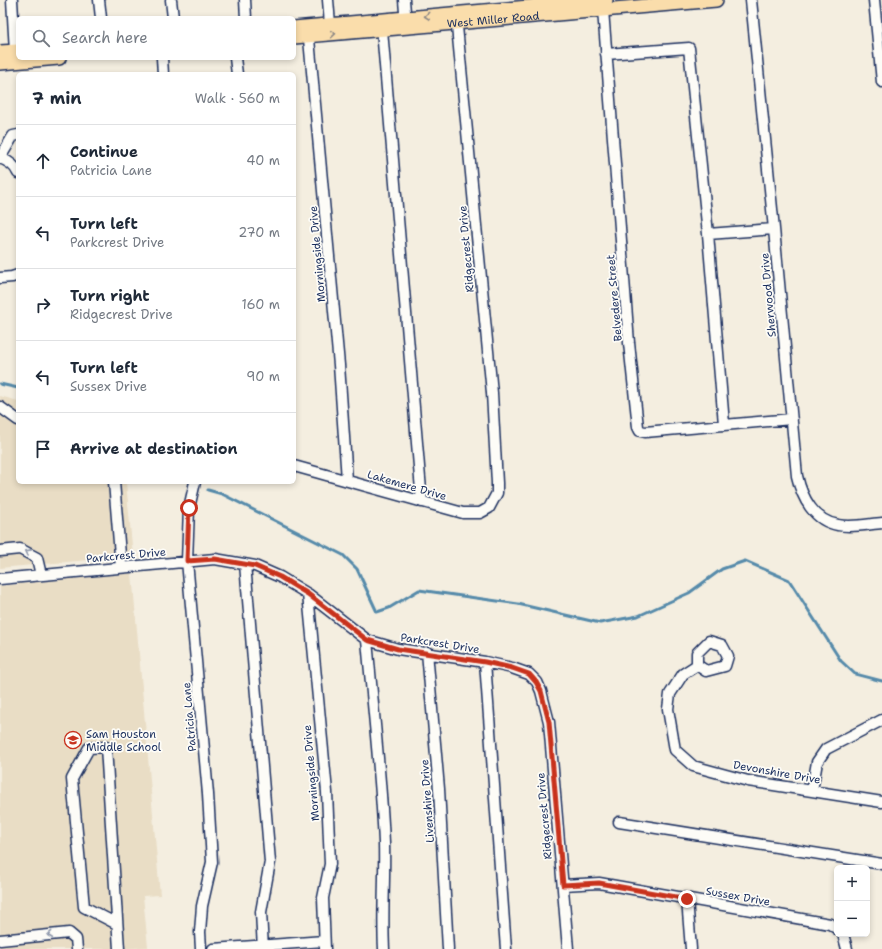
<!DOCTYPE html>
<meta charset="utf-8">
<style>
body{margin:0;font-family:"Shantell Sans",sans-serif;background:#f2f2f3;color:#1f2937}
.controls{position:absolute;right:12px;bottom:12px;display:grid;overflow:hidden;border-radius:6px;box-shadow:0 2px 6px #0003}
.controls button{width:36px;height:36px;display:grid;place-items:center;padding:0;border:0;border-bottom:1px solid #e0e1e3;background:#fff;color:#1f2937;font:20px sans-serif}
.stop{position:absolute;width:12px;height:12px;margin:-9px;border:3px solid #c8321e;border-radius:50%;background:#fff}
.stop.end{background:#c8321e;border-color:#fff;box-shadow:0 1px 4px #0008}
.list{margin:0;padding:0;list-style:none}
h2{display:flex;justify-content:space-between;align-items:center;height:52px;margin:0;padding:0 16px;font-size:17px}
h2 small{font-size:13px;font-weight:400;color:#747a83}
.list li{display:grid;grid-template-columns:26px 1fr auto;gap:12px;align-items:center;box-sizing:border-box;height:72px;padding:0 16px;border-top:1px solid #e0e1e3}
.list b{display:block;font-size:15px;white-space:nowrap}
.list p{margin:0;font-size:13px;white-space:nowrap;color:#747a83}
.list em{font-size:13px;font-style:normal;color:#747a83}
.icon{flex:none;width:22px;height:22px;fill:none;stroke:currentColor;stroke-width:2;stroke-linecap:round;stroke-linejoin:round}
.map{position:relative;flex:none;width:882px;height:949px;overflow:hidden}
.search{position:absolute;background:#fff;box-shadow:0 2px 6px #0003;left:16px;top:16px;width:280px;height:44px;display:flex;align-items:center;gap:10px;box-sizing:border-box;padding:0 14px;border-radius:6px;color:#747a83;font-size:15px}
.panel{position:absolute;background:#fff;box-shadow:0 2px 6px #0003;left:16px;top:72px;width:280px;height:412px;border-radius:6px}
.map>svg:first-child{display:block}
.built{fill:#e9ddc5}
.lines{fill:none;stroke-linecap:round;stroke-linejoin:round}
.stream{stroke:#558aaa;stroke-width:3}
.minor-casing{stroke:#1b2f5e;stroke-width:13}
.major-casing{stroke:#1b2f5e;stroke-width:16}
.minor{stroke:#fdfcf7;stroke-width:10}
.major{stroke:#faddab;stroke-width:13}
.oneway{stroke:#8a8684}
.oneway2{stroke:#8c96aa}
.route{stroke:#c8321e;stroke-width:5}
.labels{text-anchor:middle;stroke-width:3.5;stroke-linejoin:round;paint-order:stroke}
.street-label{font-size:11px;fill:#1b2f5e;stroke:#fdfcf7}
.poi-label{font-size:11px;fill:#1b2f5e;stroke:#fdfcf7;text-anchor:start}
</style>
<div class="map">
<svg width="882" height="949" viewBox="0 0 882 949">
<rect width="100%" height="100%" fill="#f4eee0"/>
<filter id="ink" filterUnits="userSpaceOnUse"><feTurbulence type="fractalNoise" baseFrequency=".025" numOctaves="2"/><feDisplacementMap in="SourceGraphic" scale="8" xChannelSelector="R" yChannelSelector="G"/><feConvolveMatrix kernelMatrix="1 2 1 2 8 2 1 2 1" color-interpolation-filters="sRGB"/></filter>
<g filter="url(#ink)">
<path class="built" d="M 0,396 L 18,401 L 18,482 L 126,482 L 133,556 L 0,568 Z
M 132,573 L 160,895 L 143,896 L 148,947 L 124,949 L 0,949 L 0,586 Z"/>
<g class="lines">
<path class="stream" d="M 0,384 L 18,388
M 208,490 L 222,494 L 343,555 L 357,569 L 377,612 L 389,608 L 419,590 L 518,604 L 600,623 L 638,616 L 689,593 L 722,569 L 745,561 L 789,580 L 841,661 L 855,674 L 882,681"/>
<g class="minor-casing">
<path id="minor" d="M 12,0 L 15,51
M 99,0 L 101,18
M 171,0 L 173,18
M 245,0 L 246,18
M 328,0 L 330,24
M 404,0 L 406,24
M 751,0 L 774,229 L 797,476 C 802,498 814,521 838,525 C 852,528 869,524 882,523
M 874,0 L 882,82
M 603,10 L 629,343 L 638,427 L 640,431 L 645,432 L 792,419
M 308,28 L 339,365 L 347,480
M 382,30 L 422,502
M 606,54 L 689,48 L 708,234 L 724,424
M 162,58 L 163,74
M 235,58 L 237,74
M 0,158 L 13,136 L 18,135
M 0,158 C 8,161 15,165 18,173
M 708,234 L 774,229
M 0,278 L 12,277 L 18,275
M 0,407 L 18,420
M 294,466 L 463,513 L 480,513 L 489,508 L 497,493 L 497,483 L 492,393 L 456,16
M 114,482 L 121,567
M 195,482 L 189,508 L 187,561 L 208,794 L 212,862 L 202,906 L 200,932 L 201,949
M 0,551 L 20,549 L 37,558 L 41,575
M 245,564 L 270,862 L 261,912 L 263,949
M 0,579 L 215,559 L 255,566 L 280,577 L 308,594 L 367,640 L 398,649 L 485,662 L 512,668 L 529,674 L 537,682 L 541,691 L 549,722 L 568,949
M 308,594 L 327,792 L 330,864 L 323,898 L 325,949
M 367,640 C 373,708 381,775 384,843 C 385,878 382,914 384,949
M 709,641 L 722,645 L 728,656 L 725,666 L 706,671 L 697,665 L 697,653 Z
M 427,652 L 439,789 L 448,949
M 485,662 L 506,949
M 697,665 L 683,674 L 670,694 L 668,709 L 675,750 L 693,766 L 748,781 L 882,802
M 812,790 L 817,762 L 826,749 L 882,720
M 619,822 L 882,864
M 563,885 L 599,883 L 830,924 L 837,929
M 687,899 L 691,949
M 117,924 L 84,907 L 72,779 L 89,748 L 106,747 L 119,949
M 843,934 L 847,949
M 0,940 L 69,933 L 76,939 L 77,949
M 213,949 L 324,941"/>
</g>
<g class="major-casing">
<g id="major">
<path d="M 294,28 L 606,0"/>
<path id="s1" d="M 294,37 L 716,0"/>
<path d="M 0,52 L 18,51"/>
<path d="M 0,63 L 59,58"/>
</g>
</g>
<use href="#minor" class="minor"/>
<use href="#major" class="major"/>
</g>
<defs><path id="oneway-chevron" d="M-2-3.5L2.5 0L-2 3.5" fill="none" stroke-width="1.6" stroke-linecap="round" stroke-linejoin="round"/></defs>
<g class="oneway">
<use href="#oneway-chevron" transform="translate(427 16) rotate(175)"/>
<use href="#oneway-chevron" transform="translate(333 34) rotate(-5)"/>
</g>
<g class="oneway2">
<use href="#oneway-chevron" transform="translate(28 552) rotate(-152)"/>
<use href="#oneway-chevron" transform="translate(50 935) rotate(174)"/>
</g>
</g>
<g class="lines" filter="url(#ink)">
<path class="route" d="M 189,508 L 187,561 L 215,559 L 255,566 L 280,577 L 308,594 L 367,640 L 398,649 L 485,662 L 512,668 L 529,674 L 536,682 L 541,691 L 549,722 L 563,885 L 599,883 L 687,899"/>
</g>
<defs>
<g id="school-ring" transform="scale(0.9)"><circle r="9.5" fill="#fdfcf7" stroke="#c8321e" stroke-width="1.5"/><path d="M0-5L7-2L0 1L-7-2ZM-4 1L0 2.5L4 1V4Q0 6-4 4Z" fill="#c8321e"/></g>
</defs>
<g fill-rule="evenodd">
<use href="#school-ring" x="73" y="740"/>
</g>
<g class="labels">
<g class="street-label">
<text dy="4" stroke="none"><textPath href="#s1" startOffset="200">West Miller Road</textPath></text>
<text transform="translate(466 249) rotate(-95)" y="4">Ridgecrest Drive</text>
<text transform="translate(317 254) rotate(-95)" y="4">Morningside Drive</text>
<text transform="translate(768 295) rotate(-95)" y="4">Sherwood Drive</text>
<text transform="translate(614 298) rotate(-95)" y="4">Belvedere Street</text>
<text transform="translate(407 485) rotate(16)" y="4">Lakemere Drive</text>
<text transform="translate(126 555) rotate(-5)" y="4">Parkcrest Drive</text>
<text transform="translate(440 643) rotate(9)" y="4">Parkcrest Drive</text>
<text transform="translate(189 717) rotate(-95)" y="4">Patricia Lane</text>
<text transform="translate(777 772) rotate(10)" y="4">Devonshire Drive</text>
<text transform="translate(311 773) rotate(-95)" y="4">Morningside Drive</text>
<text transform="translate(427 801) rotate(-94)" y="4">Livenshire Drive</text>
<text transform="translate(544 816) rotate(-95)" y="4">Ridgecrest Drive</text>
<text transform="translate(738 896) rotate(10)" y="4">Sussex Drive</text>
</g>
<g class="poi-label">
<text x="86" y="738">Sam Houston<tspan x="86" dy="13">Middle School</tspan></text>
</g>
</g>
</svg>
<div class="controls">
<button>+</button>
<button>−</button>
</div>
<div class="stop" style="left:189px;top:508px"></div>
<div class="stop end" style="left:687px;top:899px"></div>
<div class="search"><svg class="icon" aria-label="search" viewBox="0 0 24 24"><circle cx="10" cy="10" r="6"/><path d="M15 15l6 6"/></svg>Search here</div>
<section class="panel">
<h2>7 min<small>Walk · 560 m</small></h2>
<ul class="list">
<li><svg class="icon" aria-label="ahead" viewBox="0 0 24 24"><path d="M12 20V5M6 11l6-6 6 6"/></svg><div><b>Continue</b><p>Patricia Lane</p></div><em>40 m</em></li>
<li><svg class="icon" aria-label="left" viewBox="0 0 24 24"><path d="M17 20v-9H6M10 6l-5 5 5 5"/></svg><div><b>Turn left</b><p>Parkcrest Drive</p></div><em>270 m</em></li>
<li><svg class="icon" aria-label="right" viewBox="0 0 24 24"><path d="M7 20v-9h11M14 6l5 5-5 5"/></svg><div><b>Turn right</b><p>Ridgecrest Drive</p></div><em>160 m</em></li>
<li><svg class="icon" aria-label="left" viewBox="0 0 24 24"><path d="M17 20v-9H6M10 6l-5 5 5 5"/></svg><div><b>Turn left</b><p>Sussex Drive</p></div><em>90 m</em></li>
<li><svg class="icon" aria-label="arrive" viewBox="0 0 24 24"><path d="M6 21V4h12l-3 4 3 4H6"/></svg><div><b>Arrive at destination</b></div></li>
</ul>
</section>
</div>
